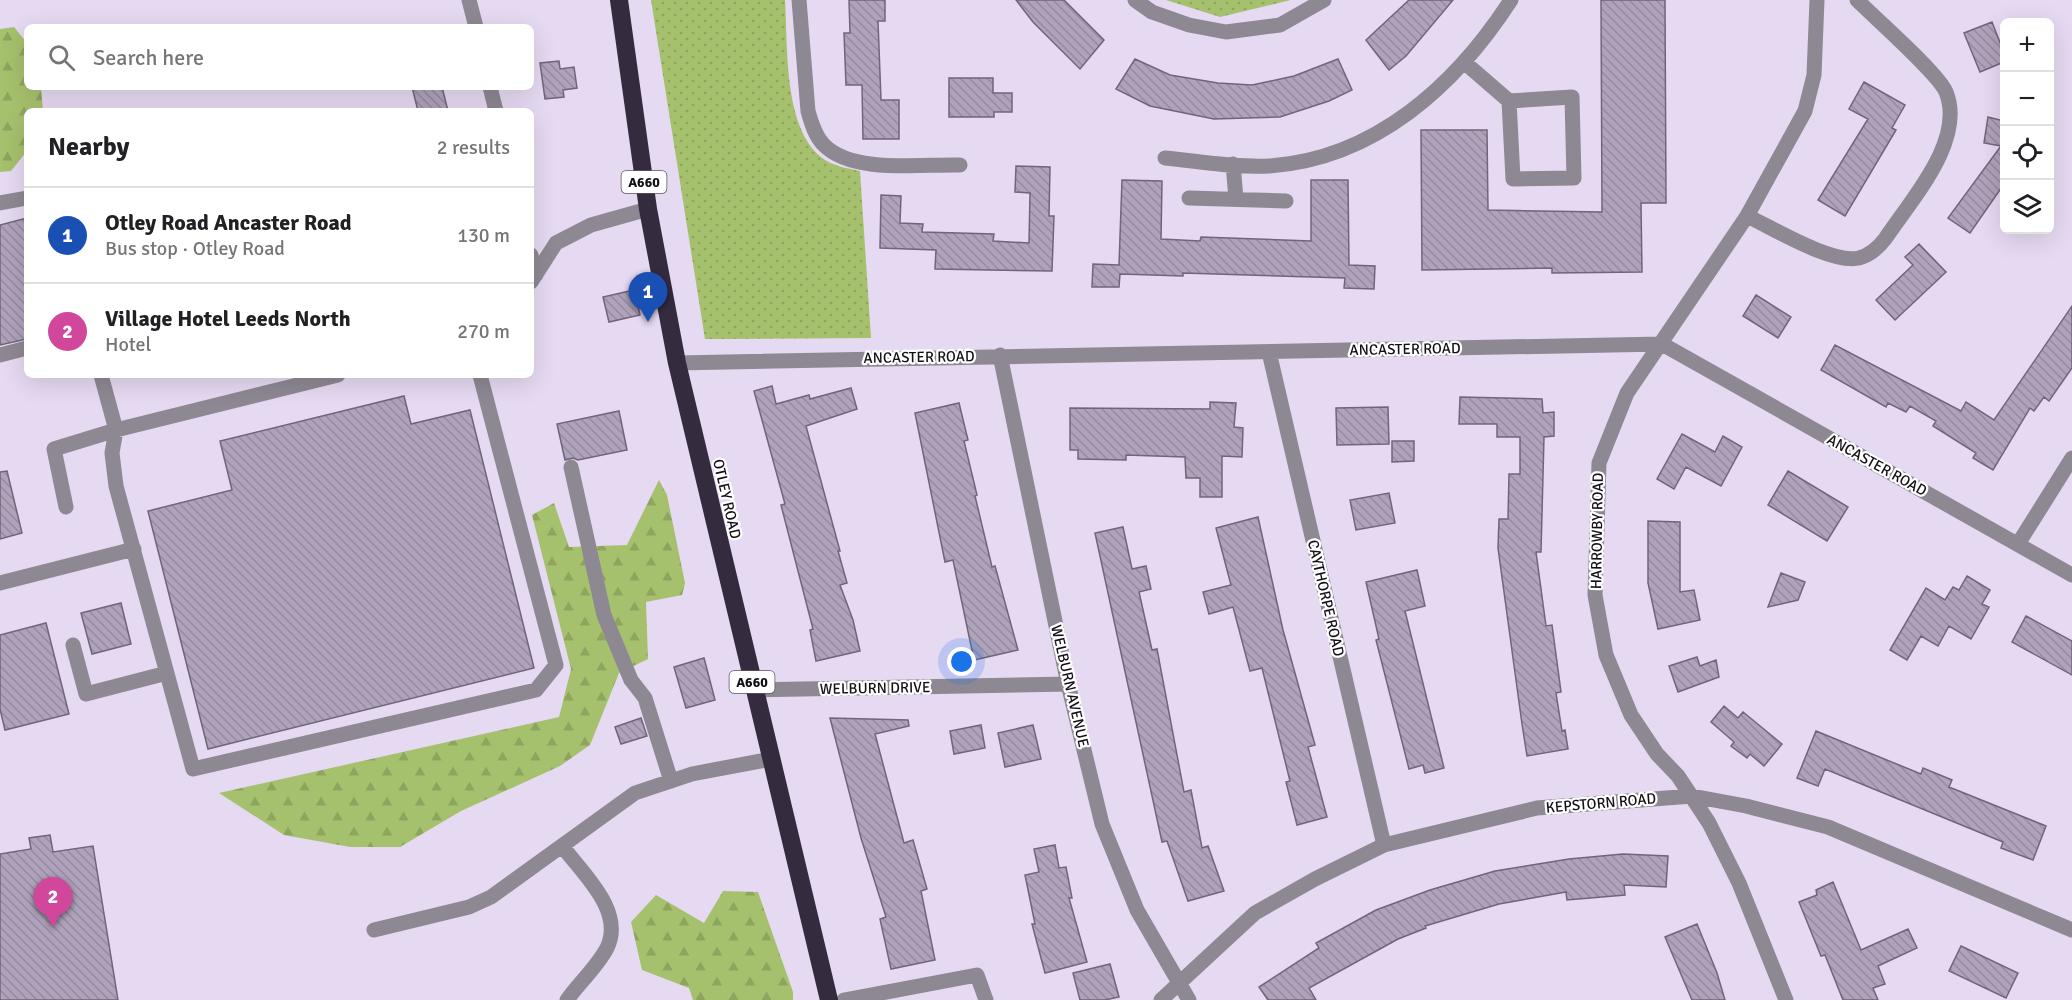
<!DOCTYPE html>
<meta charset="utf-8">
<style>
body{margin:0;font-family:Signika,sans-serif;background:#f2f2f2;color:#202124}
.controls{position:absolute;right:18px;top:18px;display:grid;overflow:hidden;border-radius:9px;box-shadow:0 6px 24px #0002}
.controls button{width:54px;height:54px;display:grid;place-items:center;padding:0;border:0;border-bottom:2px solid #e0e0e0;background:#fff;color:#202124;font:30px sans-serif}
.you{position:absolute;left:962px;top:662px;width:21px;height:21px;margin:-15px;border:4px solid #fff;border-radius:50%;background:#1a73e8;box-shadow:0 0 0 9px #1a73e833}
.badge{display:grid;place-items:center;width:39px;height:39px;border-radius:50%;background:#111827;color:#fff;font-size:20px;font-weight:700}
.pin{position:absolute;translate:-50% -50px;filter:drop-shadow(0 2px 3px #0008)}
.pin::after{content:'';position:absolute;top:32px;width:21px;height:18px;background:inherit;clip-path:polygon(0 0,100% 0,50% 100%)}
.list{margin:0;padding:0;list-style:none}
h2{display:flex;justify-content:space-between;align-items:center;height:78px;margin:0;padding:0 24px;font-size:26px}
h2 small{font-size:20px;font-weight:400;color:#757577}
.list li{display:grid;grid-template-columns:39px 1fr auto;gap:18px;align-items:center;box-sizing:border-box;height:96px;padding:0 24px;border-top:2px solid #e0e0e0}
.list b{display:block;font-size:22px;white-space:nowrap}
.list p{margin:0;font-size:20px;white-space:nowrap;color:#757577}
.list em{font-size:20px;font-style:normal;color:#757577}
.icon{flex:none;width:33px;height:33px;fill:none;stroke:currentColor;stroke-width:2;stroke-linecap:round;stroke-linejoin:round}
.map{position:relative;flex:none;width:2072px;height:1000px;overflow:hidden}
.search{position:absolute;background:#fff;box-shadow:0 6px 24px #0002;left:24px;top:24px;width:510px;height:66px;display:flex;align-items:center;gap:15px;box-sizing:border-box;padding:0 21px;border-radius:9px;color:#757577;font-size:22px}
.panel{position:absolute;background:#fff;box-shadow:0 6px 24px #0002;left:24px;top:108px;width:510px;height:270px;border-radius:9px}
.map>svg:first-child{display:block}
.forest{fill:url(#forest-firs)}
.garden{fill:url(#garden-dots)}
.building{fill:url(#building-back-hatch);stroke:#70657b;stroke-width:1.5}
.lines{fill:none;stroke-linecap:round;stroke-linejoin:round}
.minor{stroke:#8d8892;stroke-width:15}
.highway{stroke:#352b3e;stroke-width:18}
.labels{text-anchor:middle;stroke-width:4.5;stroke-linejoin:round;paint-order:stroke}
.shield{fill:#fff;stroke:#5a575d;stroke-width:1.5}
.shield-label{font-size:14px;font-weight:bold;fill:#130f17}
.street-label{font-size:15px;fill:#130f17;stroke:#fff}
</style>
<div class="map">
<svg width="2072" height="1000" viewBox="0 0 2072 1000">
<defs>
<pattern id="forest-firs" width="22" height="20" patternUnits="userSpaceOnUse" patternTransform="scale(1.5)"><rect width="22" height="20" fill="#a6c16d"/><path d="M5 1l3.5 6h-7zM16 11l3.5 6h-7z" fill="#8ea55e"/></pattern>
<pattern id="garden-dots" width="8" height="8" patternUnits="userSpaceOnUse" patternTransform="scale(1.5)"><rect width="8" height="8" fill="#a6c16d"/><path d="M2 2h.1M6 6h.1" fill="none" stroke="#8ea55e" stroke-width="1.8" stroke-linecap="round"/></pattern>
<pattern id="building-back-hatch" width="6" height="6" patternUnits="userSpaceOnUse" patternTransform="scale(1.5)"><rect width="6" height="6" fill="#afa3bb"/><path d="M-1 5l2 2M0 0l6 6M5-1l2 2" fill="none" stroke="#968ba0"/></pattern>
</defs>
<rect width="100%" height="100%" fill="#e6d9f2"/>
<path class="forest" d="M 14,27 L 27,43 L 27,87 L 41,87 L 43,111 L 27,111 L 27,151 L 11,171 L 0,172 L 0,29 Z
M 659,480 L 667,495 L 685,583 L 682,595 L 646,602 L 648,659 L 619,673 L 590,745 L 560,766 L 461,811 L 400,847 L 350,847 L 284,835 L 219,793 L 559,717 L 571,669 L 532,515 L 554,503 L 569,547 L 627,545 Z
M 723,891 L 758,892 L 793,992 L 793,1000 L 693,1000 L 689,988 L 642,970 L 631,922 L 656,895 L 704,923 Z"/>
<path class="garden" d="M 651,0 L 785,0 C 788,46 783,126 821,157 C 831,166 847,168 860,171 L 871,338 L 705,339 Z
M 1166,0 L 1291,0 L 1220,17 Z"/>
<path class="building" d="M 849,0 L 885,0 L 885,21 L 878,21 L 881,100 L 899,100 L 899,139 L 863,139 L 862,85 L 846,85 L 844,33 L 850,33 Z
M 1016,0 L 1064,0 L 1104,40 L 1080,69 L 1033,22 Z
M 1409,0 L 1453,0 L 1406,56 L 1389,70 L 1366,40 Z
M 1601,0 L 1665,0 L 1666,203 L 1641,203 L 1642,272 L 1552,273 L 1552,268 L 1422,270 L 1421,130 L 1487,130 L 1488,210 L 1602,212 Z
M 1992,22 L 2004,53 L 2004,62 L 1980,72 L 1964,33 Z
M 1135,59 L 1170,75 L 1218,83 L 1252,85 L 1294,76 L 1338,59 L 1352,90 L 1329,101 L 1280,117 L 1214,119 L 1150,106 L 1116,89 Z
M 559,61 L 560,69 L 574,67 L 577,88 L 563,90 L 564,97 L 545,99 L 540,63 Z
M 949,78 L 993,78 L 993,93 L 1012,93 L 1012,112 L 994,112 L 994,117 L 949,117 Z
M 1864,82 L 1905,105 L 1892,128 L 1896,130 L 1845,216 L 1818,200 L 1868,119 L 1849,109 Z
M 412,87 L 442,87 L 448,111 L 418,111 Z
M 1988,117 L 2004,121 L 2004,184 L 1970,233 L 1948,218 L 2001,146 L 1984,143 Z
M 1016,166 L 1050,167 L 1049,216 L 1054,216 L 1052,271 L 935,269 L 936,250 L 880,248 L 881,195 L 901,196 L 900,223 L 923,224 L 922,232 L 994,234 L 993,241 L 1029,243 L 1030,193 L 1015,192 Z
M 1122,180 L 1162,181 L 1161,239 L 1200,241 L 1201,237 L 1311,241 L 1311,180 L 1348,180 L 1349,265 L 1375,266 L 1374,289 L 1344,288 L 1345,278 L 1183,273 L 1183,276 L 1120,274 L 1119,287 L 1092,287 L 1093,264 L 1119,265 Z
M 27,218 L 27,339 L 0,345 L 0,225 Z
M 1919,244 L 1946,272 L 1895,320 L 1876,300 L 1913,265 L 1905,257 Z
M 634,290 L 640,315 L 609,322 L 603,297 Z
M 1756,295 L 1791,317 L 1778,338 L 1743,316 Z
M 2072,306 L 2072,368 L 2049,401 L 2044,397 L 2034,411 L 2030,408 L 1993,470 L 1973,458 L 1976,453 L 1933,426 L 1936,421 L 1910,406 L 1906,412 L 1888,403 L 1886,407 L 1821,370 L 1835,345 L 1961,411 L 1966,402 L 1994,420 Z
M 772,386 L 776,404 L 809,395 L 810,399 L 851,388 L 857,409 L 806,426 L 840,551 L 838,551 L 847,583 L 840,585 L 853,620 L 860,651 L 816,661 L 810,630 L 813,629 L 781,505 L 785,504 L 754,391 Z
M 404,396 L 411,424 L 470,410 L 534,668 L 208,749 L 148,511 L 232,490 L 220,441 Z
M 1460,397 L 1542,399 L 1543,413 L 1554,412 L 1554,436 L 1544,437 L 1541,552 L 1536,552 L 1546,626 L 1552,625 L 1561,692 L 1556,693 L 1562,731 L 1565,730 L 1568,749 L 1527,756 L 1522,724 L 1498,548 L 1499,519 L 1508,519 L 1509,474 L 1520,474 L 1520,437 L 1497,437 L 1497,424 L 1459,424 Z
M 1210,402 L 1236,403 L 1234,427 L 1243,428 L 1242,457 L 1222,456 L 1222,497 L 1200,497 L 1200,478 L 1186,478 L 1185,457 L 1126,455 L 1126,460 L 1078,459 L 1078,450 L 1070,450 L 1070,408 L 1210,409 Z
M 959,403 L 968,440 L 964,441 L 977,495 L 975,496 L 992,567 L 995,566 L 1018,650 L 974,660 L 953,560 L 945,562 L 915,413 Z
M 1388,407 L 1389,444 L 1337,445 L 1336,408 Z
M 619,411 L 627,450 L 578,460 L 573,458 L 565,460 L 557,424 Z
M 1682,434 L 1715,452 L 1723,436 L 1742,447 L 1721,486 L 1686,467 L 1674,489 L 1657,479 Z
M 1392,441 L 1414,441 L 1414,461 L 1392,462 Z
M 7,471 L 22,533 L 0,539 L 0,472 Z
M 1788,471 L 1848,507 L 1827,541 L 1768,505 Z
M 1389,493 L 1395,523 L 1356,530 L 1350,500 Z
M 1258,517 L 1283,630 L 1315,745 L 1308,747 L 1327,817 L 1297,825 L 1286,782 L 1290,781 L 1262,668 L 1250,671 L 1233,607 L 1209,614 L 1203,592 L 1231,585 L 1216,528 Z
M 1648,521 L 1680,522 L 1680,592 L 1694,590 L 1700,620 L 1658,629 L 1648,583 Z
M 1123,527 L 1132,569 L 1146,566 L 1151,589 L 1139,592 L 1152,650 L 1157,649 L 1184,792 L 1191,790 L 1202,848 L 1208,846 L 1224,891 L 1188,901 L 1167,841 L 1162,842 L 1095,533 Z
M 1417,570 L 1425,606 L 1405,611 L 1444,768 L 1425,773 L 1423,765 L 1409,769 L 1376,640 L 1379,639 L 1366,582 Z
M 1781,573 L 1805,582 L 1798,600 L 1768,607 Z
M 1967,576 L 1990,590 L 1982,604 L 1989,607 L 1971,639 L 1949,626 L 1938,646 L 1921,636 L 1907,660 L 1890,650 L 1926,588 L 1945,600 L 1953,587 L 1959,590 Z
M 121,603 L 131,644 L 92,654 L 81,613 Z
M 2026,616 L 2072,641 L 2072,675 L 2012,642 Z
M 46,623 L 69,714 L 5,730 L 0,709 L 0,635 Z
M 1697,657 L 1700,666 L 1716,660 L 1719,677 L 1678,692 L 1669,666 Z
M 704,658 L 715,700 L 686,708 L 674,667 Z
M 1724,706 L 1738,718 L 1743,712 L 1782,744 L 1764,766 L 1750,754 L 1747,758 L 1731,746 L 1734,742 L 1711,722 Z
M 641,718 L 647,736 L 621,744 L 615,727 Z
M 830,718 L 908,720 L 909,726 L 875,734 L 904,843 L 913,840 L 927,889 L 921,891 L 935,960 L 891,969 L 880,919 L 886,917 L 861,838 Z
M 981,725 L 985,748 L 954,754 L 950,731 Z
M 1033,725 L 1041,759 L 1005,767 L 998,733 Z
M 1816,731 L 1921,774 L 1923,768 L 1952,780 L 1949,787 L 2046,826 L 2033,860 L 2001,848 L 2003,842 L 1825,769 L 1818,786 L 1797,778 Z
M 50,835 L 53,852 L 93,846 L 118,1000 L 0,1000 L 0,854 L 31,849 L 29,838 Z
M 1055,845 L 1059,868 L 1066,867 L 1072,898 L 1069,898 L 1087,962 L 1045,973 L 1032,924 L 1035,924 L 1025,875 L 1039,872 L 1034,849 Z
M 1623,854 L 1668,856 L 1666,887 L 1624,885 L 1625,895 L 1567,900 L 1566,892 L 1499,904 L 1425,926 L 1426,928 L 1398,939 L 1309,988 L 1316,1000 L 1268,1000 L 1259,987 L 1319,948 L 1316,943 L 1376,910 L 1430,890 L 1495,871 L 1569,859 Z
M 1833,882 L 1861,950 L 1908,929 L 1917,948 L 1878,966 L 1885,984 L 1873,988 L 1878,1000 L 1843,1000 L 1825,955 L 1821,956 L 1799,902 L 1817,895 L 1816,890 Z
M 1697,924 L 1717,973 L 1725,1000 L 1692,1000 L 1665,937 Z
M 1961,946 L 2018,973 L 2006,998 L 1949,971 Z
M 1110,964 L 1119,997 L 1105,1000 L 1080,1000 L 1073,973 Z"/>
<g class="lines">
<path class="minor" d="M 469,0 L 476,27
M 799,0 L 808,111 C 811,122 815,136 824,145 C 852,174 922,164 960,165
M 1135,0 L 1152,12 L 1189,25 L 1226,32 L 1280,25 L 1324,0
M 1464,62 L 1509,101 L 1572,97 L 1574,178 L 1513,179 L 1509,101
M 490,87 L 496,111
M 1165,158 C 1198,161 1235,168 1269,166 C 1375,159 1456,85 1511,0
M 1233,164 L 1236,199
M 1189,198 L 1286,201
M 0,203 L 27,198
M 1747,216 C 1773,228 1831,264 1859,258 C 1870,255 1878,248 1885,239 C 1910,201 1966,141 1946,92 C 1939,74 1875,18 1857,0
M 531,255 L 536,275
M 531,282 L 556,243 L 591,225 L 648,209
M 1269,352 L 1384,845
M 0,355 L 27,348
M 1000,355 L 1068,684 L 1102,824 L 1137,910 L 1189,1000
M 677,363 L 1662,344 L 2072,575
M 338,375 L 116,430 L 112,453 L 116,486 L 193,769 L 536,690 L 556,665 L 480,375
M 571,467 L 604,615 L 631,680 L 645,698 L 671,781
M 66,507 L 54,449 L 116,430 L 101,375
M 2018,544 L 2072,458
M 0,583 L 134,549
M 73,645 L 86,694 L 167,673
M 754,690 L 1068,684
M 563,847 C 583,874 625,911 607,948 C 597,967 579,983 567,1000
M 374,930 L 469,907 L 491,897 L 635,793 L 692,774 L 771,759
M 844,1000 L 977,975 L 986,1000
M 1161,1000 L 1255,913 L 1315,879 L 1384,845 L 1537,808 L 1692,796 L 1746,806 L 1828,827 L 2072,930
M 1786,1000 L 1739,883 L 1709,823 L 1678,776 L 1657,754 L 1631,715 L 1606,655 L 1595,595 L 1599,463 L 1627,393 L 1747,216 L 1805,111 L 1814,75 L 1817,0"/>
<path class="highway" d="M 619,0 L 648,209 L 677,363 L 829,1000"/>
</g>
<g class="labels">
<g class="shield">
<rect x="621.5" y="171" width="45" height="22" rx="4.5"/>
<rect x="729.5" y="671" width="45" height="22" rx="4.5"/>
</g>
<g class="shield-label">
<text x="644" y="187">A660</text>
<text x="752" y="687">A660</text>
</g>
<g class="street-label">
<text transform="translate(1405 349) rotate(-1)" y="5">ANCASTER ROAD</text>
<text transform="translate(919 357) rotate(-1)" y="5">ANCASTER ROAD</text>
<text transform="translate(1877 465) rotate(29)" y="5">ANCASTER ROAD</text>
<text transform="translate(727 499) rotate(77)" y="5">OTLEY ROAD</text>
<text transform="translate(1597 531) rotate(-89)" y="5">HARROWBY ROAD</text>
<text transform="translate(1326 598) rotate(77)" y="5">CAYTHORPE ROAD</text>
<text transform="translate(1070 686) rotate(77)" y="5">WELBURN AVENUE</text>
<text transform="translate(875 688) rotate(-1)" y="5">WELBURN DRIVE</text>
<text transform="translate(1601 803) rotate(-5)" y="5">KEPSTORN ROAD</text>
</g>
</g>
</svg>
<div class="controls">
<button>+</button>
<button>−</button>
<button><svg class="icon" aria-label="locate" viewBox="0 0 24 24"><circle cx="12" cy="12" r="6"/><path d="M12 2v4M12 18v4M2 12h4M18 12h4"/></svg></button>
<button><svg class="icon" aria-label="layers" viewBox="0 0 24 24"><path d="M12 4l9 5-9 5-9-5zM3 14l9 5 9-5"/></svg></button>
</div>
<div class="you"></div>
<div class="pin badge" style="left:648px;top:322px;background:#1a4fb4">1</div>
<div class="pin badge" style="left:53px;top:927px;background:#d1479c">2</div>
<div class="search"><svg class="icon" aria-label="search" viewBox="0 0 24 24"><circle cx="10" cy="10" r="6"/><path d="M15 15l6 6"/></svg>Search here</div>
<section class="panel">
<h2>Nearby<small>2 results</small></h2>
<ul class="list">
<li><span class="badge" style="background:#1a4fb4">1</span><div><b>Otley Road Ancaster Road</b><p>Bus stop · Otley Road</p></div><em>130 m</em></li>
<li><span class="badge" style="background:#d1479c">2</span><div><b>Village Hotel Leeds North</b><p>Hotel</p></div><em>270 m</em></li>
</ul>
</section>
</div>
